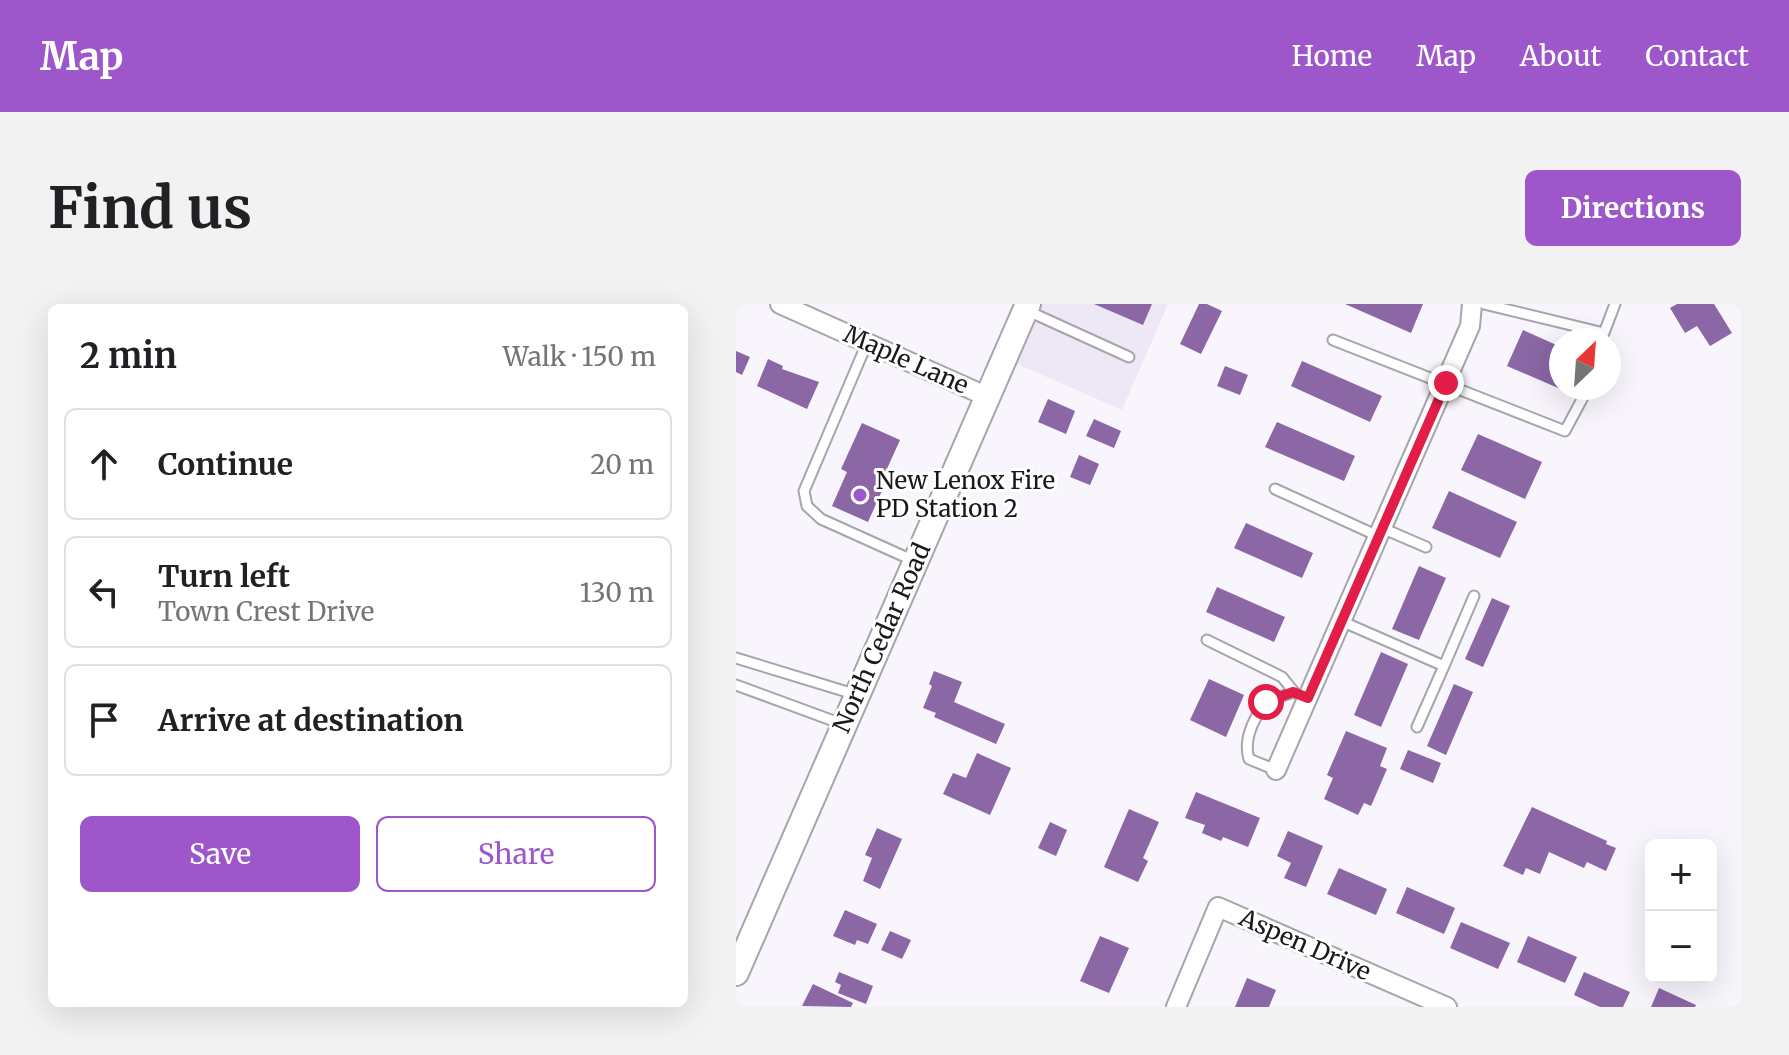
<!DOCTYPE html>
<meta charset="utf-8">
<style>
body{margin:0;font-family:Merriweather,serif;background:#f2f2f2;color:#202124}
.controls{position:absolute;right:24px;bottom:24px;display:grid;overflow:hidden;border-radius:12px;box-shadow:0 8px 32px #0002}
.controls button{width:72px;height:72px;display:grid;place-items:center;padding:0;border:0;border-bottom:2px solid #e0e0e0;background:#fff;color:#202124;font:40px sans-serif}
.compass{position:absolute;left:813px;top:24px;width:72px;height:72px;border-radius:50%;background:#fff;box-shadow:0 8px 32px #0002;rotate:25deg}
.stop{position:absolute;width:24px;height:24px;margin:-18px;border:6px solid #e11d48;border-radius:50%;background:#fff}
.stop.end{background:#e11d48;border-color:#fff;box-shadow:0 2px 8px #0008}
.list{margin:0;padding:0;list-style:none}
h2{display:flex;justify-content:space-between;align-items:center;height:104px;margin:0;padding:0 32px;font-size:34px}
h2 small{font-size:26px;font-weight:400;color:#757577}
.list li{display:grid;grid-template-columns:52px 1fr auto;gap:24px;align-items:center;box-sizing:border-box;height:112px;margin:0 16px 16px;padding:0 16px;border:2px solid #e0e0e0;border-radius:12px}
.list b{display:block;font-size:30px;white-space:nowrap}
.list p{margin:0;font-size:26px;white-space:nowrap;color:#757577}
.list em{font-size:26px;font-style:normal;color:#757577}
.actions{display:flex;gap:16px;padding:24px 32px}
.actions a{flex:1;padding:18px 0;border:2px solid #9d57cb;border-radius:12px;text-align:center;font-size:28px;color:#9d57cb}
.actions .main{background:#9d57cb;color:#fff}
.icon{flex:none;width:44px;height:44px;fill:none;stroke:currentColor;stroke-width:2;stroke-linecap:round;stroke-linejoin:round}
.map{position:relative;flex:none;width:1005px;height:703px;overflow:hidden;border-radius:12px}
header{display:flex;align-items:center;gap:48px;box-sizing:border-box;height:112px;padding:0 40px;background:#9d57cb;color:#fff}
header strong{font-size:38px}
nav{display:flex;gap:44px;margin-inline-start:auto;font-size:28px}
.intro{display:flex;align-items:center;justify-content:space-between;box-sizing:border-box;height:192px;padding:0 48px}
h1{margin:0;font-size:56px}
.button{padding:20px 36px;border-radius:12px;background:#9d57cb;color:#fff;font-size:28px;font-weight:700}
main{display:flex;gap:48px;padding:0 48px}
aside{flex:1;background:#fff;border-radius:12px;box-shadow:0 8px 32px #0002}
.map>svg:first-child{display:block}
.built{fill:#eee7f5}
.building{fill:#8b67a6}
.lines{fill:none;stroke-linecap:round;stroke-linejoin:round}
.service-casing{stroke:#a8a4ac;stroke-width:13}
.minor-casing{stroke:#a8a4ac;stroke-width:22}
.tertiary-casing{stroke:#a8a4ac;stroke-width:28}
.service{stroke:#fff;stroke-width:9}
.minor{stroke:#fff;stroke-width:18}
.tertiary{stroke:#fff;stroke-width:24}
.route{stroke:#e11d48;stroke-width:10}
.poi-dot{fill:#9d57cb;stroke:#fff;stroke-width:3}
.labels{text-anchor:middle;stroke-width:6;stroke-linejoin:round;paint-order:stroke}
.street-label{font-size:24px;fill:#1a181b;stroke:#fff}
.poi-label{font-size:24px;fill:#1a181b;stroke:#fff;text-anchor:start}
</style>
<header>
<strong>Map</strong>
<nav><a>Home</a><a>Map</a><a>About</a><a>Contact</a></nav>
</header>
<div class="intro"><h1>Find us</h1><a class="button">Directions</a></div>
<main>
<aside>
<h2>2 min<small>Walk · 150 m</small></h2>
<ul class="list">
<li><svg class="icon" aria-label="ahead" viewBox="0 0 24 24"><path d="M12 20V5M6 11l6-6 6 6"/></svg><div><b>Continue</b></div><em>20 m</em></li>
<li><svg class="icon" aria-label="left" viewBox="0 0 24 24"><path d="M17 20v-9H6M10 6l-5 5 5 5"/></svg><div><b>Turn left</b><p>Town Crest Drive</p></div><em>130 m</em></li>
<li><svg class="icon" aria-label="arrive" viewBox="0 0 24 24"><path d="M6 21V4h12l-3 4 3 4H6"/></svg><div><b>Arrive at destination</b></div></li>
</ul>
<div class="actions"><a class="main">Save</a><a>Share</a></div>
</aside>
<div class="map">
<svg width="1005" height="703" viewBox="0 0 1005 703">
<rect width="100%" height="100%" fill="#f9f5fc"/>
<path class="built" d="M 296,0 L 432,0 L 386,106 L 272,56 Z"/>
<path class="building" d="M 358,0 L 416,0 L 407,21 Z
M 463,0 L 471,0 L 486,7 L 465,50 L 444,40 Z
M 609,0 L 687,0 L 675,29 Z
M 941,0 L 978,0 L 996,29 L 974,42 L 961,22 L 949,29 L 934,4 Z
M 787,26 L 825,43 L 825,84 L 839,84 L 836,90 L 771,62 Z
M 0,47 L 14,53 L 6,71 L 0,68 Z
M 32,55 L 47,62 L 46,65 L 83,78 L 71,105 L 21,82 Z
M 566,57 L 646,92 L 634,118 L 555,82 Z
M 489,62 L 512,71 L 504,91 L 481,82 Z
M 312,95 L 339,107 L 330,130 L 302,118 Z
M 358,115 L 385,127 L 378,144 L 350,132 Z
M 541,118 L 619,152 L 608,177 L 529,143 Z
M 126,119 L 164,136 L 145,178 L 149,180 L 132,218 L 96,202 L 111,168 L 105,165 Z
M 742,130 L 806,158 L 789,195 L 725,166 Z
M 343,151 L 363,160 L 354,181 L 334,173 Z
M 713,187 L 781,218 L 764,254 L 696,224 Z
M 510,219 L 577,249 L 566,274 L 498,244 Z
M 683,262 L 710,274 L 683,336 L 656,325 Z
M 481,283 L 549,313 L 538,338 L 470,308 Z
M 756,294 L 774,302 L 747,363 L 729,355 Z
M 645,348 L 672,360 L 645,423 L 618,411 Z
M 198,367 L 226,378 L 218,398 L 269,420 L 260,440 L 198,413 L 200,409 L 187,404 L 196,382 L 193,380 Z
M 473,375 L 508,391 L 490,433 L 454,416 Z
M 718,380 L 737,388 L 710,451 L 691,442 Z
M 610,427 L 651,444 L 644,462 L 651,465 L 635,502 L 628,499 L 622,511 L 588,495 L 597,474 L 591,471 Z
M 672,446 L 705,459 L 697,479 L 664,465 Z
M 241,449 L 275,464 L 254,511 L 207,490 L 217,469 L 230,474 Z
M 460,488 L 524,514 L 512,543 L 487,533 L 485,537 L 466,529 L 469,521 L 449,514 Z
M 796,503 L 871,537 L 870,540 L 880,544 L 870,567 L 851,558 L 848,564 L 813,548 L 804,570 L 790,564 L 787,571 L 767,562 Z
M 393,505 L 423,518 L 407,554 L 412,557 L 402,578 L 368,563 Z
M 314,518 L 331,526 L 320,552 L 302,544 Z
M 141,524 L 166,535 L 144,585 L 127,577 L 136,554 L 129,551 Z
M 552,527 L 587,542 L 570,583 L 548,574 L 555,559 L 541,552 Z
M 603,564 L 651,585 L 640,611 L 591,590 Z
M 671,583 L 719,604 L 708,630 L 660,609 Z
M 109,606 L 141,620 L 132,640 L 121,636 L 119,641 L 97,632 Z
M 725,618 L 774,639 L 762,665 L 714,644 Z
M 154,627 L 175,636 L 166,655 L 145,646 Z
M 364,632 L 393,644 L 373,689 L 344,677 Z
M 792,632 L 841,653 L 829,679 L 781,658 Z
M 103,668 L 137,682 L 130,700 L 102,689 L 105,681 L 99,678 Z
M 848,668 L 894,688 L 887,703 L 864,703 L 838,691 Z
M 511,674 L 540,686 L 533,703 L 499,703 Z
M 77,680 L 117,699 L 115,703 L 66,702 Z
M 923,684 L 960,701 L 959,703 L 915,703 Z"/>
<g class="lines">
<g class="service-casing">
<path id="service" d="M 748,0 L 868,29 L 879,0
M 292,7 L 393,53
M 597,36 L 829,127 L 852,84
M 131,39 L 68,187 L 71,202 L 85,215 L 176,256
M 539,185 L 642,232
M 646,224 L 690,243
M 605,317 L 708,362 L 681,423
M 471,336 L 546,373 L 559,389
M 0,354 L 118,390
M 708,362 L 738,292
M 0,381 L 106,420
M 540,466 L 513,455 C 507,435 518,414 530,398 L 557,388"/>
</g>
<g class="minor-casing">
<path id="minor" d="M 44,0 L 252,93
M 540,466 L 734,22 L 736,0
M 440,703 L 482,603 L 711,703"/>
</g>
<g class="tertiary-casing">
<path id="tertiary" d="M 0,669 L 292,0"/>
</g>
<use href="#service" class="service"/>
<use href="#minor" class="minor"/>
<use href="#tertiary" class="tertiary"/>
</g>
<g class="lines">
<path class="route" d="M 530,398 L 557,388 L 572,394 L 710,79"/>
</g>
<circle class="poi-dot" cx="124" cy="191" r="8"/>
<g class="labels">
<g class="street-label">
<text transform="translate(170 56) rotate(24)" y="8">Maple Lane</text>
<text transform="translate(146 334) rotate(-66)" y="8">North Cedar Road</text>
<text transform="translate(569 641) rotate(24)" y="8">Aspen Drive</text>
</g>
<g class="poi-label">
<text x="140" y="185">New Lenox Fire<tspan x="140" dy="28">PD Station 2</tspan></text>
</g>
</g>
</svg>
<div class="controls">
<button>+</button>
<button>−</button>
</div>
<svg class="compass" viewBox="-18 -18 36 36"><path d="M0-13l5 13h-10z" fill="#e53935"/><path d="M0 13l5-13h-10z" fill="#757577"/></svg>
<div class="stop" style="left:530px;top:398px"></div>
<div class="stop end" style="left:710px;top:79px"></div>
</div>
</main>
